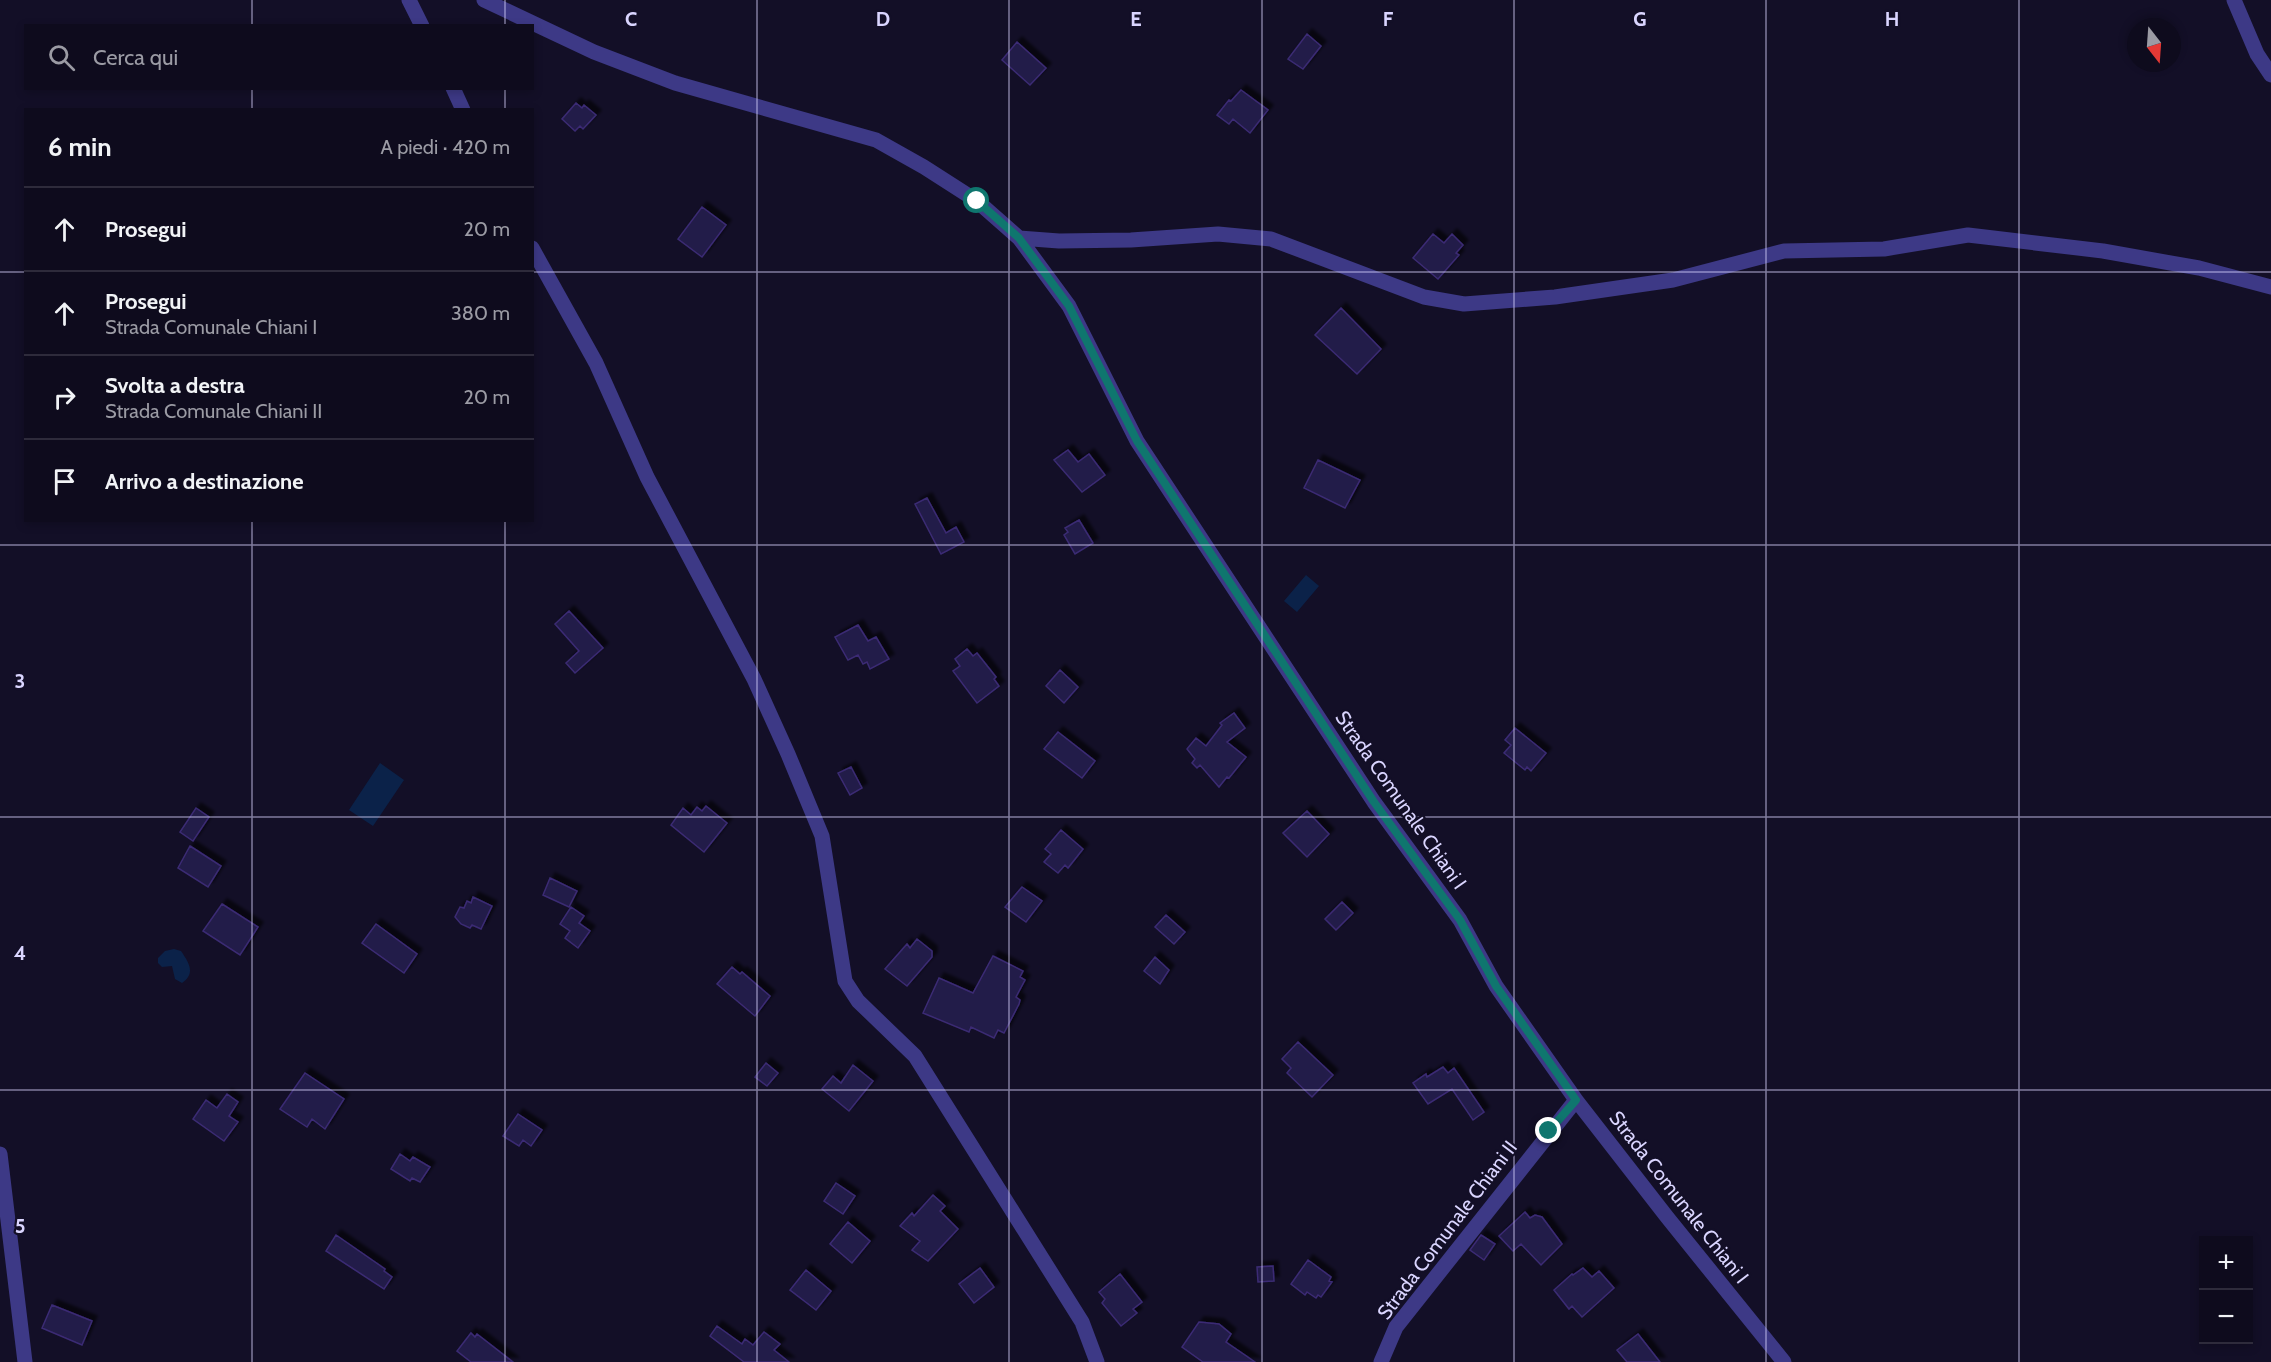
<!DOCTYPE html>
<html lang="it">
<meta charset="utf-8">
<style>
body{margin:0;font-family:Cabin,sans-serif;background:#1c192a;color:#f1f3f6}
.controls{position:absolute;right:18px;bottom:18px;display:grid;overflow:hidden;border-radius:0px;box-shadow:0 3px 9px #0003}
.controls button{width:54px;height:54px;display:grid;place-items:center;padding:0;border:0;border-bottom:2px solid #2e2b3b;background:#0e0b1d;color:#f1f3f6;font:30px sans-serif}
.compass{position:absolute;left:2127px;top:18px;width:54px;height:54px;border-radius:50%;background:#0e0b1d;box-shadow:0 3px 9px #0003;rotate:163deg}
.stop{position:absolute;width:18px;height:18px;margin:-14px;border:4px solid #0f766e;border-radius:50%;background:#fff}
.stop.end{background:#0f766e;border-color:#fff;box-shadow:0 2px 6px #0008}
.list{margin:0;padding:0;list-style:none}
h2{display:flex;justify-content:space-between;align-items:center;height:78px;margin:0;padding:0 24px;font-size:26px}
h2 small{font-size:20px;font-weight:400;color:#9b9ba4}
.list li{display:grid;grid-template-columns:39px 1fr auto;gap:18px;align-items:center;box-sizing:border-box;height:84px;padding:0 24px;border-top:2px solid #2e2b3b}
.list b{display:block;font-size:22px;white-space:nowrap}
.list p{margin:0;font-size:20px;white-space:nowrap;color:#9b9ba4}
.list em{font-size:20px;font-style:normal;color:#9b9ba4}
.icon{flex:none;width:33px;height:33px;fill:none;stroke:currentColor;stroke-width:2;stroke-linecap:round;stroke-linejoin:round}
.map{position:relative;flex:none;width:2271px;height:1362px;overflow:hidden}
.search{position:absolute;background:#0e0b1d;box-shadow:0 3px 9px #0003;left:24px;top:24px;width:510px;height:66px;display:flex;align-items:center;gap:15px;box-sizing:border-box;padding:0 21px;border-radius:0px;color:#9b9ba4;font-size:22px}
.panel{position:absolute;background:#0e0b1d;box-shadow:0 3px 9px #0003;left:24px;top:108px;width:510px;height:414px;border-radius:0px}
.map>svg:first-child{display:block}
.water{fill:#0b2249}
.building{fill:#241b48;stroke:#3b2c74;stroke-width:1.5;filter:url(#shadow)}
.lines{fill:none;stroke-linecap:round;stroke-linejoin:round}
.minor{stroke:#3d3986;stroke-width:15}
.route{stroke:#0f766e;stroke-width:8}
.grid{fill:none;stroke:#dad5ff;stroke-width:1.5;stroke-opacity:0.55}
.labels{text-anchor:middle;stroke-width:4.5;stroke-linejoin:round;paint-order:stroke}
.street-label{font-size:20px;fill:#dad5ff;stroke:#130f27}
.grid-label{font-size:20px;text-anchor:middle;font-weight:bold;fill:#dad5ff;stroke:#130f27;stroke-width:4.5;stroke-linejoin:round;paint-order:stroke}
</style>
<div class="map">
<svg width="2271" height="1362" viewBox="0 0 2271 1362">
<defs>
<filter id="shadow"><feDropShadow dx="5" dy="-5" stdDeviation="1.5" flood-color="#0009"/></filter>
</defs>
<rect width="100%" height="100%" fill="#130f27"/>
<path class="water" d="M 1306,575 L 1319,586 L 1297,612 L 1284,601 Z
M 380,763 L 404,780 L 373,826 L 349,810 Z
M 174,949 L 181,951 C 189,963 196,973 182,983 L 175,979 L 172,966 L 162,967 L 158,963 L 158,958 L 165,951 Z"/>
<path class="building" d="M 1307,34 L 1321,46 L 1303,69 L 1288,59 Z
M 1017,42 L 1046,68 L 1030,85 L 1002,60 Z
M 1241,90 L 1268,110 L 1250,133 L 1233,119 L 1229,124 L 1217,115 L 1229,100 L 1231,101 Z
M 576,103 L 582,108 L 584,105 L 596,115 L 583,129 L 580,126 L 575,131 L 562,119 Z
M 702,207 L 726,225 L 702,257 L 678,239 Z
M 1433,234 L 1444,243 L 1452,234 L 1463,245 L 1456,253 L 1459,255 L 1438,279 L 1413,258 Z
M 1341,308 L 1381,349 L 1357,374 L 1315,335 Z
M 1068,450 L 1078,462 L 1089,454 L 1105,475 L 1082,492 L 1054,460 Z
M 1318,460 L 1360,480 L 1345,508 L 1304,488 Z
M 927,498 L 946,533 L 956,527 L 964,542 L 941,554 L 915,504 Z
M 1079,520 L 1093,543 L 1075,554 L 1064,535 L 1068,532 L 1065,528 Z
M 569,611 L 603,648 L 575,673 L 566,663 L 579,651 L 555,624 Z
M 858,625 L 868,641 L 876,637 L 889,659 L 870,669 L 867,662 L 863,664 L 858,655 L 848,660 L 835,637 Z
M 967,649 L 973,656 L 977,653 L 996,677 L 994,679 L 999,686 L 977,703 L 953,671 L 960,666 L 955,659 Z
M 1060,670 L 1078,687 L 1064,703 L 1046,686 Z
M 1234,713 L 1245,728 L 1227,742 L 1246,757 L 1229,778 L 1227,777 L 1219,787 L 1200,765 L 1197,768 L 1192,763 L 1195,759 L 1187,749 L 1196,738 L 1206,746 L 1222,725 L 1220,723 Z
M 1515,728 L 1546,753 L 1531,771 L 1527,767 L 1525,770 L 1504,753 L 1511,745 L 1505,740 Z
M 1058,732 L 1095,761 L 1082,778 L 1044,749 Z
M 851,767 L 862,788 L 850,795 L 838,773 Z
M 706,806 L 727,823 L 704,852 L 671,825 L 683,808 L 691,815 L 697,807 L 702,811 Z
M 196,808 L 209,817 L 193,841 L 180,832 Z
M 1307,811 L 1329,834 L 1307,857 L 1283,833 Z
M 1061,830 L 1083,849 L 1068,868 L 1065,865 L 1058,873 L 1044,862 L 1051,854 L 1045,849 Z
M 190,846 L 221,866 L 208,887 L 178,868 Z
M 550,878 L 577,891 L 569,907 L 543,895 Z
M 1022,887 L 1042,901 L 1026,922 L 1005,907 Z
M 473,897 L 492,906 L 481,929 L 472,925 L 470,928 L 461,924 L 455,917 L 460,907 L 464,908 L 467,901 L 471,903 Z
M 1342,902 L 1353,913 L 1336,930 L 1325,919 Z
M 222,904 L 258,927 L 240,955 L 203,931 Z
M 571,907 L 584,916 L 579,923 L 590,931 L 578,948 L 565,938 L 570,931 L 560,924 Z
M 1166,915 L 1185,932 L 1174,944 L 1155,927 Z
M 376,924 L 417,954 L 404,973 L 362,943 Z
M 917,939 L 932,951 L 932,957 L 907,986 L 885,969 L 907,944 L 910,948 Z
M 993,956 L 1023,971 L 1020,977 L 1025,980 L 1016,997 L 1020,1000 L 1019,1004 L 1004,1033 L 998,1030 L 994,1038 L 971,1027 L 969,1032 L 923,1013 L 939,978 L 973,993 Z
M 1155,957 L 1169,970 L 1160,984 L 1144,971 Z
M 732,967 L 740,974 L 742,972 L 770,996 L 755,1016 L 717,984 Z
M 1298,1042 L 1333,1075 L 1312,1097 L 1287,1073 L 1291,1068 L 1282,1059 Z
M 766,1063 L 778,1073 L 767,1086 L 755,1077 Z
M 853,1065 L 873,1081 L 849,1111 L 822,1089 L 833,1076 L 841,1083 Z
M 1443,1067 L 1448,1073 L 1454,1068 L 1484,1112 L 1473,1120 L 1452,1089 L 1428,1104 L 1413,1083 L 1426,1074 L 1427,1077 Z
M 305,1073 L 344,1099 L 325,1129 L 312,1119 L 307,1127 L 280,1109 Z
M 227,1094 L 238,1102 L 229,1116 L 238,1122 L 224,1141 L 193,1119 L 206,1100 L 217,1108 Z
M 518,1114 L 542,1130 L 531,1146 L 523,1140 L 519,1146 L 503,1136 Z
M 400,1154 L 410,1161 L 413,1157 L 430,1167 L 420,1182 L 412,1178 L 410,1181 L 391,1169 Z
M 836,1183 L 855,1196 L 843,1214 L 824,1201 Z
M 933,1195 L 945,1206 L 940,1211 L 958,1229 L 928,1261 L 912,1250 L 920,1241 L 900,1226 L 912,1213 L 914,1216 Z
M 1525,1212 L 1530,1218 L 1535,1215 L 1542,1217 L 1562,1244 L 1541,1265 L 1521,1244 L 1513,1251 L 1499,1236 Z
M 848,1222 L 870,1241 L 852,1263 L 830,1244 Z
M 336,1235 L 385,1269 L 384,1271 L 392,1277 L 384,1289 L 326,1251 Z
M 1481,1235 L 1495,1244 L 1484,1260 L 1470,1250 Z
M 1308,1260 L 1331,1277 L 1329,1281 L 1332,1282 L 1321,1297 L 1318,1295 L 1316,1298 L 1307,1292 L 1305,1295 L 1291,1284 Z
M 1273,1266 L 1274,1281 L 1258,1282 L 1257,1267 Z
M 980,1268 L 994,1287 L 974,1303 L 959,1284 Z
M 1583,1268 L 1592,1277 L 1599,1271 L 1614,1288 L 1582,1317 L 1572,1306 L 1569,1309 L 1554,1290 L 1572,1274 L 1573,1275 Z
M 806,1270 L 831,1291 L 816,1310 L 790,1290 Z
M 1120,1274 L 1142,1302 L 1133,1309 L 1137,1313 L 1121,1326 L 1102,1303 L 1105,1299 L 1099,1292 Z
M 52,1305 L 92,1321 L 82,1345 L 42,1328 Z
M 1199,1322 L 1219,1324 L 1231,1334 L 1226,1342 L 1255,1362 L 1203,1362 L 1182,1347 Z
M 717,1326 L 742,1344 L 745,1339 L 753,1345 L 764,1332 L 780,1344 L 774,1350 L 789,1362 L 744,1362 L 710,1336 Z
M 471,1333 L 475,1337 L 477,1334 L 513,1362 L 471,1362 L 457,1351 Z
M 1638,1334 L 1660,1362 L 1627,1362 L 1617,1350 Z"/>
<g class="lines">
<path class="minor" d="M 409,0 L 422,26
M 484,0 L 594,52 L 675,83 L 876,140 L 924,167 L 977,201 L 1019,238 L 1069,306 L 1137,441 L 1374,802 L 1460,920 L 1496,986 L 1576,1100 L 1667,1217 L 1784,1362
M 2234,0 L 2257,54 L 2271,75
M 453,88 L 463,110
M 1019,238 L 1059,241 L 1131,240 L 1218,234 L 1271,239 L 1424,297 L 1464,304 L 1555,297 L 1673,280 L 1784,251 L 1884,249 L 1968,235 L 2103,251 L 2199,268 L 2271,287
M 532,248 L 596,363 L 647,477 L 754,679 L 788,754 L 822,836 L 845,981 L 858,1001 L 915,1056 L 1082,1322 L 1097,1362
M 0,1154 L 25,1362
M 1381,1362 L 1396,1327 L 1576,1100"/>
</g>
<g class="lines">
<path class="route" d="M 977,201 L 1019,238 L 1069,306 L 1137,441 L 1374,802 L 1460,920 L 1496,986 L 1576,1100 L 1549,1131"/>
</g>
<path class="grid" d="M 252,0 L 252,26M 505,0 L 505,26M 757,0 L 757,1362M 1009,0 L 1009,1362M 1262,0 L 1262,1362M 1514,0 L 1514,1362M 1766,0 L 1766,1362M 2019,0 L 2019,1362M 252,88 L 252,110M 505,88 L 505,110M 0,272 L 26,272M 532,272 L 2271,272M 252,520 L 252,1362M 505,520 L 505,1362M 0,545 L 2271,545M 0,817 L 2271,817M 0,1090 L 2271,1090"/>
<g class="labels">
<g class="street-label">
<text transform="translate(1401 800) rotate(55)" y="7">Strada Comunale Chiani I</text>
<text transform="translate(1679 1197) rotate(52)" y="7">Strada Comunale Chiani I</text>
<text transform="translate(1447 1230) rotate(-53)" y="7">Strada Comunale Chiani II</text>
</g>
</g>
<g class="grid-label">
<text x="631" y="26">C</text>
<text x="883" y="26">D</text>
<text x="1136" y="26">E</text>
<text x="1388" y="26">F</text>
<text x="1640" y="26">G</text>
<text x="1892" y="26">H</text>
<text x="20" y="688">3</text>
<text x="20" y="960">4</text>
<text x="20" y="1233">5</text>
</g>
</svg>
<div class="controls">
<button>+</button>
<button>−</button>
</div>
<svg class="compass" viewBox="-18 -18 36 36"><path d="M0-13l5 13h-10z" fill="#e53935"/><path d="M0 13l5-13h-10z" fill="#9b9ba4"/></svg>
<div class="stop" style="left:977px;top:201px"></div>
<div class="stop end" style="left:1549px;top:1131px"></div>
<div class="search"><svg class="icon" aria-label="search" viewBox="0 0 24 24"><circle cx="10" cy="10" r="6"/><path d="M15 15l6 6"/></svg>Cerca qui</div>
<section class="panel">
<h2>6 min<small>A piedi · 420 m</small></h2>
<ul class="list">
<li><svg class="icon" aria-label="ahead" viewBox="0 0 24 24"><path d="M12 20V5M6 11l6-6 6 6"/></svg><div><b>Prosegui</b></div><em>20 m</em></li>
<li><svg class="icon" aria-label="ahead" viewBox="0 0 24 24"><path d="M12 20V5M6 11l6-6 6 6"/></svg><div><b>Prosegui</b><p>Strada Comunale Chiani I</p></div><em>380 m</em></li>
<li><svg class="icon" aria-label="right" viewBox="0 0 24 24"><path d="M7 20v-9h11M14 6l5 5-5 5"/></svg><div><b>Svolta a destra</b><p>Strada Comunale Chiani II</p></div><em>20 m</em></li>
<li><svg class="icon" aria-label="arrive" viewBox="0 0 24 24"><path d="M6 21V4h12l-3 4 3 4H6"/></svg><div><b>Arrivo a destinazione</b></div></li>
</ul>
</section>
</div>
